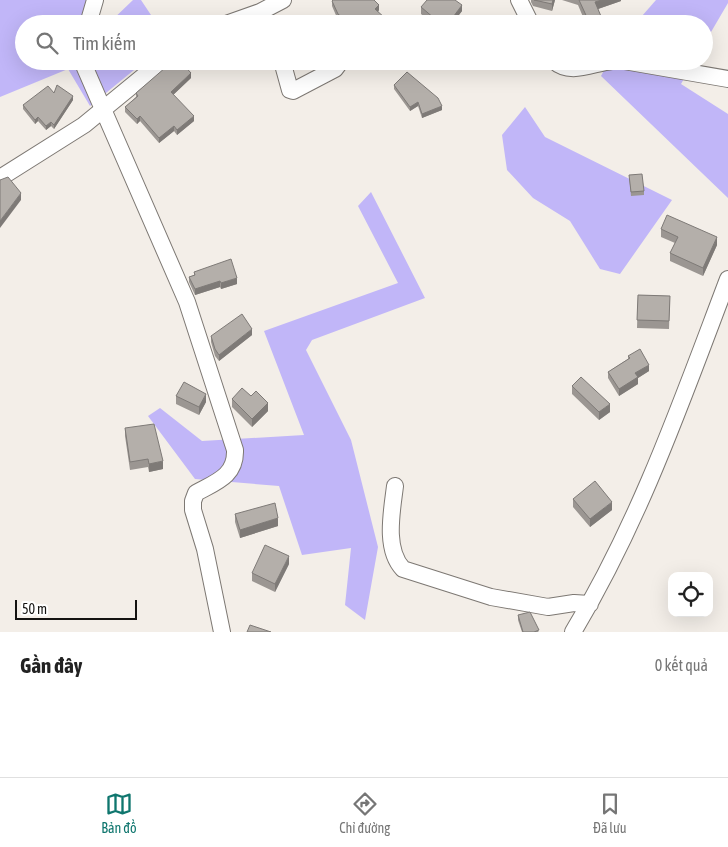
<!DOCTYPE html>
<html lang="vi">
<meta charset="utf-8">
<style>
body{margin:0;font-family:"Asap Condensed",sans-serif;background:#f2f2f2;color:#222}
.controls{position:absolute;right:15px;bottom:15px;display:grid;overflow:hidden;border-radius:10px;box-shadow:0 5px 20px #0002}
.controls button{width:45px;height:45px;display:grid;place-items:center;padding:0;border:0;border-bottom:1px solid #e0e0e0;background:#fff;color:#222;font:25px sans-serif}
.scale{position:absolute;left:15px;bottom:12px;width:122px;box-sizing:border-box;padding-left:5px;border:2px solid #141311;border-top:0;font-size:14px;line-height:18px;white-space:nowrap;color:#141311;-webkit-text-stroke:4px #fff;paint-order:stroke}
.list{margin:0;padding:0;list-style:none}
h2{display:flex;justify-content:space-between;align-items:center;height:65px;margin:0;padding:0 20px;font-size:21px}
h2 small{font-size:16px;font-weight:400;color:#767676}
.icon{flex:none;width:28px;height:28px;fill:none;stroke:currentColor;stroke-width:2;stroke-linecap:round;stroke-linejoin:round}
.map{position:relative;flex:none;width:728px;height:632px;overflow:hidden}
.search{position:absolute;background:#fff;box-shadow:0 5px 20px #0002;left:15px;right:15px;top:15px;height:55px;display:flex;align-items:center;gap:12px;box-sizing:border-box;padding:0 18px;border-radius:28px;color:#767676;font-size:19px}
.sheet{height:145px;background:#fff}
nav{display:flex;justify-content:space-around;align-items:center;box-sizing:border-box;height:70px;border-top:1px solid #e0e0e0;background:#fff;font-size:14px;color:#767676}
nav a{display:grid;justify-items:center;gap:2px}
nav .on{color:#0f766e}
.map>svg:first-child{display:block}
.green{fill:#c1b6f8}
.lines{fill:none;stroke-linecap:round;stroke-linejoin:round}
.minor-casing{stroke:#7d7873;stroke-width:18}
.minor{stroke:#fff;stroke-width:16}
.wall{fill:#9b9692}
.shaded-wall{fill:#7e7a77}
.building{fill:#b4afaa;stroke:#7e7a77}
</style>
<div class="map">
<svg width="728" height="632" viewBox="0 0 728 632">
<rect width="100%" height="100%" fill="#f3eee8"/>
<path class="green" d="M 0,0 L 89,0 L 95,24 L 24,24 L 24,61 L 145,61 L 90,106 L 68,69 L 0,97 Z
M 133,0 L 141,0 L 157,24 L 108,24 Z
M 656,0 L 728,0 L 728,3 L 704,44 L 704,24 L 635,24 Z
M 609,61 L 694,61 L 681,84 L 728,114 L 728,198 L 601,76 Z
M 525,107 L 545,137 L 672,200 L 620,274 L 600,269 L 570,221 L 533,198 L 507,170 L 502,135 Z
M 371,192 L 425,298 L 312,340 L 306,350 L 351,440 L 378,547 L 365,620 L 345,605 L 351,548 L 302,555 L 279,486 L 195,479 L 148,416 L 160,408 L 202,441 L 304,435 L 264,331 L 398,283 L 358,206 Z"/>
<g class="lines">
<g class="minor-casing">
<path id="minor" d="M 519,0 L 531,24
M 88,24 L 95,0
M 226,24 L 260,12 L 283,0
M 82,61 L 187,302 L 235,450 C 236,476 216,482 196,493 L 193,501 L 193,510 L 205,549 L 222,632
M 282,61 L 290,90 L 293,91 L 335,69 L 341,61
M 554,61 C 570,76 593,63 612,61
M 624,61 L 728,79
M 0,178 L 84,125 L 162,61
M 395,486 C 392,511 384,549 403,569 L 491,597 L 548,607 L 574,603 L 590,604
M 573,632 C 640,521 682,400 728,279"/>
</g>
<use href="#minor" class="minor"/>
</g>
<path class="wall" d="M 531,0 L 555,0 L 552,11 L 533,6 L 531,2 Z
M 562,0 L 621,0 L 621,1 L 598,9 L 603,24 L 586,24 L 578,5 Z
M 332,1 L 379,10 L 378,12 L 385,23 L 343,24 L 338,20 L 332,6 Z
M 421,7 L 462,11 L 452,24 L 433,24 L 421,14 Z
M 191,78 L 173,95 L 194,121 L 177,135 L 174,131 L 159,143 L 140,121 L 137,124 L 125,112 L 125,107 L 136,97 L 136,93 Z
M 394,85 L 442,110 L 422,118 L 418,106 L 410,111 L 394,89 Z
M 54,93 L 73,100 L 54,129 L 51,126 L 46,130 L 38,121 L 35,124 L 23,109 L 23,105 Z
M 629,175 L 644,191 L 644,195 L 631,196 Z
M 661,229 L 717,245 L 703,276 L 670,261 L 670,253 L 675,243 L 661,237 Z
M 194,272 L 237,284 L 221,289 L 220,287 L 195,295 L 189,282 L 189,277 L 194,275 Z
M 638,295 L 670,296 L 669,329 L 637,328 Z
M 252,335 L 219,361 L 215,356 L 211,342 L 211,336 Z
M 628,356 L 649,371 L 638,378 L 638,384 L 619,396 L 608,378 L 608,372 L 628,359 Z
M 572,386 L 610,412 L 599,420 L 572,394 Z
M 176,396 L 206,402 L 199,415 L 176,404 Z
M 251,396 L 268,411 L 252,427 L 232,407 L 232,399 Z
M 125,428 L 163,469 L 149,472 L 148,467 L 130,470 L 125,436 Z
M 573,499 L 612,510 L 590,527 L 573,507 Z
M 235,514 L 278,526 L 240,538 L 235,522 Z
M 289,564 L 275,592 L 252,581 L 252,573 Z
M 518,615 L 539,632 L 522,632 L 518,620 Z"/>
<path class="shaded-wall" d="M 553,0 L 555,0 L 552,11 L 552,4 Z
M 602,0 L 621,0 L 621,1 L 595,10 L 595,2 Z
M 379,5 L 379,10 L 375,15 L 375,9 Z
M 462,5 L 462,11 L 452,24 L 448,24 Z
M 385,18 L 385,24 L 380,24 Z
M 191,73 L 191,78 L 171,97 L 171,92 Z
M 73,96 L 73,100 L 54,129 L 54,125 Z
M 418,102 L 418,106 L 410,111 L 410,107 Z
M 442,106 L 442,110 L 422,118 L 422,114 Z
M 140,116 L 140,121 L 137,124 L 137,119 Z
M 194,116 L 194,121 L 177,135 L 177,130 Z
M 38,117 L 38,121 L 35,124 L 35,120 Z
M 51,122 L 51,126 L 46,130 L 46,126 Z
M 174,126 L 174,131 L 159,143 L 159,138 Z
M 21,193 L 21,200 L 0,228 L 0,221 Z
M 717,237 L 717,245 L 703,276 L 703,268 Z
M 237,278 L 237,284 L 221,289 L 221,283 Z
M 220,281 L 220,287 L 195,295 L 195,289 Z
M 252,329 L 252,335 L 219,361 L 219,355 Z
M 649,365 L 649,371 L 638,378 L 638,384 L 619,396 L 619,389 L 635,373 Z
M 206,394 L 206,402 L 199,415 L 199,407 Z
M 268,403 L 268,411 L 252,427 L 252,419 Z
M 610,404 L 610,412 L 599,420 L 599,412 Z
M 163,461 L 163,469 L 149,472 L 149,464 Z
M 612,502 L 612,510 L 590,527 L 590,519 Z
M 278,518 L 278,526 L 240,538 L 240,530 Z
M 289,556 L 289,564 L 275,592 L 275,584 Z"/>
<path class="building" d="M 333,0 L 374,0 L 379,5 L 375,9 L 385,18 L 380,24 L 368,24 L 366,22 L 365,24 L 350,24 L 338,14 L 332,1 Z
M 427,0 L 455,0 L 462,5 L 448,24 L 441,24 L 421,7 Z
M 534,0 L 553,0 L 552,4 Z
M 579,0 L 602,0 L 595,2 L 603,21 L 596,24 L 590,24 Z
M 173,61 L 180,61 L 191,73 L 171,92 L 194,116 L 177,130 L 174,126 L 159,138 L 140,116 L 137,119 L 125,107 L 138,96 L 136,93 Z
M 407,72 L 438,98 L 442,106 L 422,114 L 418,102 L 410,107 L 394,85 Z
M 57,85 L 73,96 L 54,125 L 51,122 L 46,126 L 38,117 L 35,120 L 23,105 L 48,86 L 54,93 Z
M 642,174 L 644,191 L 631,192 L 629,175 Z
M 8,177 L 21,193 L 0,221 L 0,180 Z
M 667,215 L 717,237 L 703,268 L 670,253 L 678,237 L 661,229 Z
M 231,259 L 237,278 L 221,283 L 220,281 L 195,289 L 189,277 L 195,275 L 194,272 Z
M 638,295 L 670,296 L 669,321 L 637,320 Z
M 242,314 L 252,329 L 219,355 L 215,349 L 211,336 Z
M 640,349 L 649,365 L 635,373 L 638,377 L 619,389 L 608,372 L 630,358 L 628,356 Z
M 581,377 L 610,404 L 599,412 L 572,386 Z
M 184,382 L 206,394 L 199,407 L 176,396 Z
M 242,388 L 251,396 L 256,391 L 268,403 L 252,419 L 232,399 Z
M 154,424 L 163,461 L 149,464 L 148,459 L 130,462 L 125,428 Z
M 595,481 L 612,502 L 590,519 L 573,499 Z
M 275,503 L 278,518 L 240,530 L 235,514 Z
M 265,545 L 289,556 L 275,584 L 252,573 Z
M 530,612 L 539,630 L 534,632 L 523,632 L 518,615 Z
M 250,625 L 271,632 L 247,632 Z"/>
</svg>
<div class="controls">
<button><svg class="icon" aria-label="locate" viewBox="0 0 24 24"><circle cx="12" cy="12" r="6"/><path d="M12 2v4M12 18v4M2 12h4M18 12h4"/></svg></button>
</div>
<div class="scale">50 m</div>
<div class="search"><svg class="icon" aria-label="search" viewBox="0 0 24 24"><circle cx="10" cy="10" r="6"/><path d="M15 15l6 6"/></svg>Tìm kiếm</div>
</div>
<section class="sheet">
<h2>Gần đây<small>0 kết quả</small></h2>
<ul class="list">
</ul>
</section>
<nav>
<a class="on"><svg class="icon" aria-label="map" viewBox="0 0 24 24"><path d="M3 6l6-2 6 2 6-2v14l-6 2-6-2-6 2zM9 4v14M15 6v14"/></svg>Bản đồ</a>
<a><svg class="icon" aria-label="directions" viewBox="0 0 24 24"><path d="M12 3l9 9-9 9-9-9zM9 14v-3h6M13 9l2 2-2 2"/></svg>Chỉ đường</a>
<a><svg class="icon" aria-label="saved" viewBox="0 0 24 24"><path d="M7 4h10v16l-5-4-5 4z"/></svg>Đã lưu</a>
</nav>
